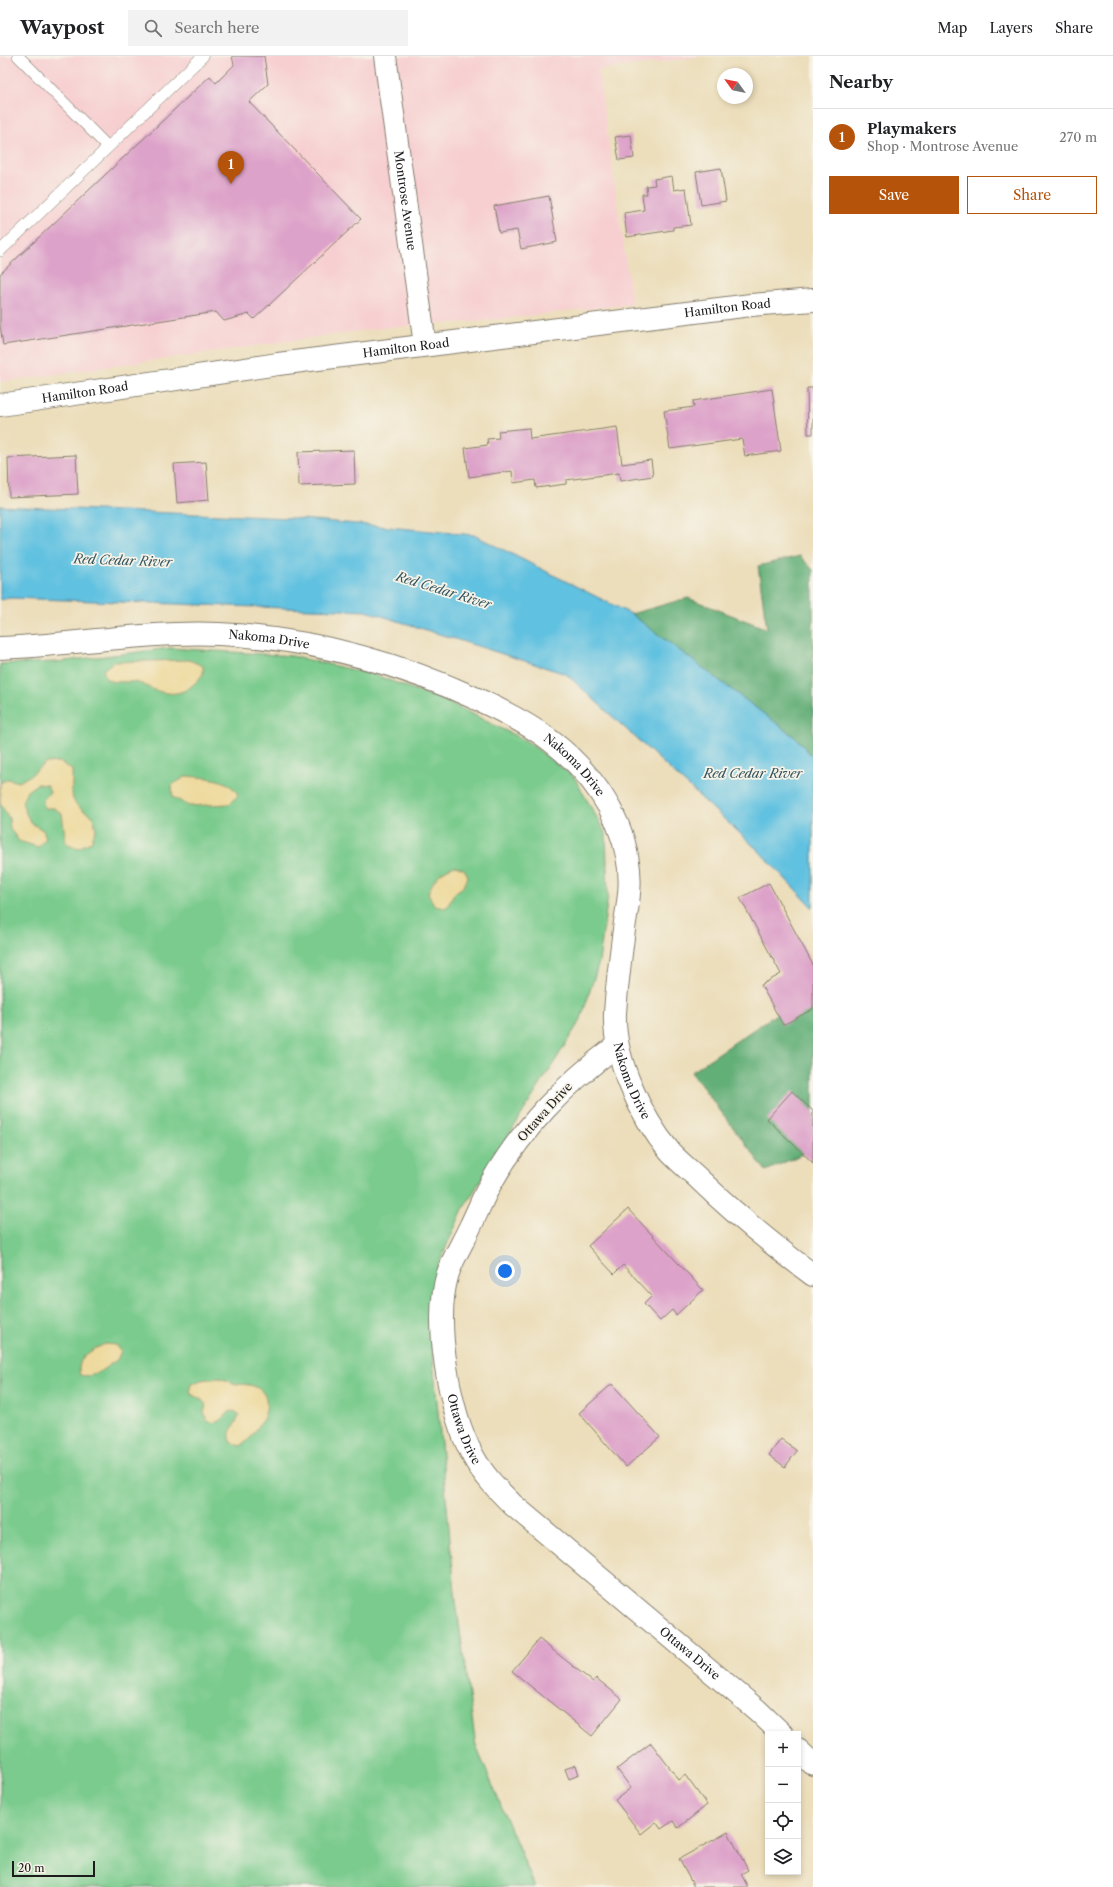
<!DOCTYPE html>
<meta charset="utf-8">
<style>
body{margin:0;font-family:"Libre Caslon Text",serif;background:#f2f2f2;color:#202124}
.controls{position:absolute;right:12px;bottom:12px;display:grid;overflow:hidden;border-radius:0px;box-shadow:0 2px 6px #0003}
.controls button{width:36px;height:36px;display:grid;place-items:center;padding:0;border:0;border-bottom:1px solid #e0e0e0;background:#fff;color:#202124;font:20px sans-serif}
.compass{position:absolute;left:717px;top:12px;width:36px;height:36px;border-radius:50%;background:#fff;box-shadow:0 2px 6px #0003;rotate:303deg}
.scale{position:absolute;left:12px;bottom:10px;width:83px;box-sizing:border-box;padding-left:4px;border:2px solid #1c1c1c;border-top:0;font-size:11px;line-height:14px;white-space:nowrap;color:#1c1c1c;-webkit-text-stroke:3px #f7f3e8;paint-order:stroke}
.you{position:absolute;left:505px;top:1215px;width:14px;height:14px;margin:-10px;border:3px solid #fff;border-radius:50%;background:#1a73e8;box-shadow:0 0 0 6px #1a73e833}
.badge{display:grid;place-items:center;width:26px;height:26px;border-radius:50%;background:#b45309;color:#fff;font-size:13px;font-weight:700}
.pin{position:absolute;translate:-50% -33px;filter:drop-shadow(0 1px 2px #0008)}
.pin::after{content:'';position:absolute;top:21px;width:14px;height:12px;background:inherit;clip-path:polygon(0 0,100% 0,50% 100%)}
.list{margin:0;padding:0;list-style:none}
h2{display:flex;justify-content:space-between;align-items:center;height:52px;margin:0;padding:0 16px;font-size:17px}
h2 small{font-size:13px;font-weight:400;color:#757577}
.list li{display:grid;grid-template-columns:26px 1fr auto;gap:12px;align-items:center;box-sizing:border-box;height:56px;padding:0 16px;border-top:1px solid #e0e0e0}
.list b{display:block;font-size:15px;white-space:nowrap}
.list p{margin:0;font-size:13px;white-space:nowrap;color:#757577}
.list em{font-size:13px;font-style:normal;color:#757577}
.actions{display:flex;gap:8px;padding:12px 16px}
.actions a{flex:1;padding:9px 0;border:1px solid #b45309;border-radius:0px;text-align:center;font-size:14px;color:#b45309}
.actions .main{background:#b45309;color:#fff}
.icon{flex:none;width:22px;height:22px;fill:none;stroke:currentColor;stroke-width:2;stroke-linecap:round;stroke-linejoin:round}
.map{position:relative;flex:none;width:813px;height:1831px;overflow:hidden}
header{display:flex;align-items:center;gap:24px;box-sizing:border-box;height:56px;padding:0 20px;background:#fff;border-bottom:1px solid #e0e0e0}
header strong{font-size:19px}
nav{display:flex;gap:22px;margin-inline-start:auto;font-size:14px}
.search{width:280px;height:36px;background:#f2f2f2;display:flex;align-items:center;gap:10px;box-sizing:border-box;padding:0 14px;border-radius:0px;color:#757577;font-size:15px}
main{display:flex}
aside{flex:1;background:#fff}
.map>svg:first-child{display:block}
.built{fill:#f7cfd1}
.green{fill:#7acb8d;stroke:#4b7454}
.forest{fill:#63af78;stroke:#40664a}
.sand{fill:#eeda9e;stroke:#857b5d}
.water{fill:#61c1e0;stroke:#3e6e7e}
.building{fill:#dda2c9}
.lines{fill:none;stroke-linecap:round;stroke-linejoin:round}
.service-casing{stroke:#847d6c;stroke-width:12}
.minor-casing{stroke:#847d6c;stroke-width:24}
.service{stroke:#fff;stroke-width:11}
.minor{stroke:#fff;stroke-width:22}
.labels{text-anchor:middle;stroke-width:3.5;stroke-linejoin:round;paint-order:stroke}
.street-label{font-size:12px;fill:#1c1c1c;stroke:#f7f3e8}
.water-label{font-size:13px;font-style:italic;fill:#345661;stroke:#f7f3e8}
</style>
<header>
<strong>Waypost</strong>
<div class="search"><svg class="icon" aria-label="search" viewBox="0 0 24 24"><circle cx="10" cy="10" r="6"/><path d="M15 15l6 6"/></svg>Search here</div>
<nav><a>Map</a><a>Layers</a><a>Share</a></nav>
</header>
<main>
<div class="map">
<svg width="813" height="1831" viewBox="0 0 813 1831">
<rect width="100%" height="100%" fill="#f7f3e8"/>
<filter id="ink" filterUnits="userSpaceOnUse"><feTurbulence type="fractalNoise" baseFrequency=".025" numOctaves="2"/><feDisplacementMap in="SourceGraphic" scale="8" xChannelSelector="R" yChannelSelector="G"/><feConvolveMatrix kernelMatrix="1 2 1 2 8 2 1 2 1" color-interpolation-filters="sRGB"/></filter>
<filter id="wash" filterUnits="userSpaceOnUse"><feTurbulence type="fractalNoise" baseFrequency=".012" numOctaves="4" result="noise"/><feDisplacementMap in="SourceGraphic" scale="16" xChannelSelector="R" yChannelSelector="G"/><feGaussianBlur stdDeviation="0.9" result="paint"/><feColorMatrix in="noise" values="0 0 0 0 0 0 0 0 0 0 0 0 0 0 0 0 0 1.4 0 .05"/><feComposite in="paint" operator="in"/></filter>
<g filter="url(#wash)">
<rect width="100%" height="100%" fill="#ecdebb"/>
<path class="built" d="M 0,0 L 705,0 L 598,14 L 632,248 L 481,265 L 381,272 L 0,326 Z"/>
<path class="green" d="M 170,592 L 292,600 L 375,619 L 450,647 L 528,686 L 574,721 L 606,778 L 608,839 L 599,906 L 581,963 L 463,1153 L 438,1209 L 429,1261 L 456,1546 L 476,1690 L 535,1831 L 0,1831 L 0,608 L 57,606 Z"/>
<path class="forest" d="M 800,500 L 813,514 L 813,701 L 796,682 L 631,558 L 688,542 L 767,573 L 758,510 Z
M 813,933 L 813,1093 L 766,1115 L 691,1016 Z"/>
<path class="sand" d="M 189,604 L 203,610 L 203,618 C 188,637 176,642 152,633 C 147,630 140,627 135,626 C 125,625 117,627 107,624 L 103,614 L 113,606 Z
M 60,706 L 72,714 C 73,741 66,746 93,760 L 96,773 L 91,786 L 78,792 L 66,787 L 62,758 L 54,752 L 44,752 L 43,744 L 50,736 L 47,729 L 37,728 L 27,735 L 22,746 C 27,761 29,768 43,774 L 46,782 L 38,791 L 19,785 L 10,773 L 9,762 L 0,747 L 0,727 L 8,723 L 19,726 L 31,719 L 45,707 Z
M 187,720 C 204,722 229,721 238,739 L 230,748 L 189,750 L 173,741 L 172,729 Z
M 455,810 L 464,813 L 468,820 C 464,836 457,831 452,841 C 449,846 450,848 445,852 L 435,850 L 428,838 C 433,823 440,815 455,810 Z
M 105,1288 L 116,1289 L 121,1295 L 117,1304 C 104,1311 96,1323 80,1319 C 75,1301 92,1294 105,1288 Z
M 219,1322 C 224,1323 228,1325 233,1327 C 238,1329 244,1328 249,1329 C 268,1332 270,1350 262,1365 C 255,1375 251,1384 240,1390 L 230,1386 L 230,1376 L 240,1359 L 234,1355 L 229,1356 C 222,1364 218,1369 207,1365 L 204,1357 L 206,1349 L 202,1344 L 191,1338 L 190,1329 L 201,1324 Z"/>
<path class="water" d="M 0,450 L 292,462 L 474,479 L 631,558 L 796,682 L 813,701 L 813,852 L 758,794 L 566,618 L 366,555 L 10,542 L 0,544 Z"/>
<g id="blocks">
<path class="building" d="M 232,0 L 264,0 L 268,28 L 249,46 L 361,163 L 254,263 L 249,258 L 224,265 L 216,256 L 3,289 L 0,269 L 0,218 L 210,20 L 216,27 L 234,9 Z
M 631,79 L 634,102 L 619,104 L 615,81 Z
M 721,112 L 726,145 L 701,149 L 696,116 Z
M 672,120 L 674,134 L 686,132 L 691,169 L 673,171 L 673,174 L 627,181 L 624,157 L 644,154 L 642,138 L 647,138 L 646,130 L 655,129 L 654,123 Z
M 549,140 L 557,186 L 521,193 L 517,174 L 499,177 L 494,150 Z
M 807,332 L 813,332 L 813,378 L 808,378 Z
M 772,333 L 781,395 L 745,400 L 742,383 L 670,393 L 664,355 L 694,351 L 693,345 Z
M 617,371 L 622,408 L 651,404 L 653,420 L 620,425 L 619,417 L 566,424 L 566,428 L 536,432 L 535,424 L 513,427 L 512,415 L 469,421 L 465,392 L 488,389 L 487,383 L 499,382 L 498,375 L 529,372 L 530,383 Z
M 354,394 L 355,428 L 299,430 L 298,396 Z
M 76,399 L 78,438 L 9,441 L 8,402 Z
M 206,406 L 209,444 L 177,447 L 174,408 Z
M 769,827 L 813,909 L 813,953 L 783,969 L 761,929 L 781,918 L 740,842 Z
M 792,1035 L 813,1055 L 813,1107 L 767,1063 Z
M 628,1153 L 703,1234 L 676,1259 L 672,1254 L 660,1265 L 644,1248 L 652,1240 L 623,1209 L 614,1218 L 588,1190 Z
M 612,1328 L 660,1381 L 626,1411 L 579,1357 Z
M 781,1383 L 797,1395 L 785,1411 L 769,1399 Z
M 539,1583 L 593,1626 L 596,1622 L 622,1643 L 592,1680 L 512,1615 Z
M 651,1687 L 679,1724 L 685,1719 L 707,1749 L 678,1772 L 673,1765 L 661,1773 L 656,1766 L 641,1778 L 615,1744 L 631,1732 L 617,1713 Z
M 576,1709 L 579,1719 L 569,1723 L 565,1713 Z
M 728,1776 L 748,1814 L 741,1818 L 748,1831 L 694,1831 L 679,1803 Z"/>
</g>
</g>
<g filter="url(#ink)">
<use href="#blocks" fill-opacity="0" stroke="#847d6c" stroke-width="1"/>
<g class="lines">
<g class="service-casing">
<path id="service" d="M 18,0 L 108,91
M 0,195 L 203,0"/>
</g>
<g class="minor-casing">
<g id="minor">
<path id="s1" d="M 385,0 L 425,289"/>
<path id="s2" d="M 0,349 L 278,308 L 751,249 L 813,244"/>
<path id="s3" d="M 0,592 C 73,589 145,575 219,578 C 308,582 396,606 477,643 C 503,655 529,668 551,685 C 587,712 619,755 627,800 C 632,823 629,843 625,866 C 621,896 617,927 615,957 C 613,1002 641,1061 670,1096 C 679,1106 691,1115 701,1125 C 736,1159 774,1190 813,1219"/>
<path id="s4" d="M 616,990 C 564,1029 523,1071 491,1127 C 483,1141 477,1157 470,1171 C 463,1186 453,1202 448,1217 C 433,1265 449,1356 473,1400 C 483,1419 498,1434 513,1449 L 757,1654 L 782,1678"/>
<path d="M 798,1694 L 813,1708"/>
</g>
</g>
<use href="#service" class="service"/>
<use href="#minor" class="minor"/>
</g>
</g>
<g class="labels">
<g class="street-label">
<text dy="4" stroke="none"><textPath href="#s1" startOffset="146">Montrose Avenue</textPath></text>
<text dy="4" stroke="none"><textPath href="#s2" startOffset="734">Hamilton Road</textPath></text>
<text dy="4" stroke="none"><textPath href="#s2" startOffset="410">Hamilton Road</textPath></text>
<text dy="4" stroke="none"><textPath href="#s2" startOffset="86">Hamilton Road</textPath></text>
<text dy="4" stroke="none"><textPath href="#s3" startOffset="270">Nakoma Drive</textPath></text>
<text dy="4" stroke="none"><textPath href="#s3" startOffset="606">Nakoma Drive</textPath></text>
<text dy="4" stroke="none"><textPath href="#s3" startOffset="942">Nakoma Drive</textPath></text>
<text transform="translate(545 1056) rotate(-48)" y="4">Ottawa Drive</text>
<text dy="4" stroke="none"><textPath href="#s4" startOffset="446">Ottawa Drive</textPath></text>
<text dy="4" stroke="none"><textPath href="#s4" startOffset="769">Ottawa Drive</textPath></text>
</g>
<g class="water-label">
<text transform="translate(123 504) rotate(2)" y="5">Red Cedar River</text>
<text transform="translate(444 534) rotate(17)" y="5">Red Cedar River</text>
<text x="753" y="722">Red Cedar River</text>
</g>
</g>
</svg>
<div class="controls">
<button>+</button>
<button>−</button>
<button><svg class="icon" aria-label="locate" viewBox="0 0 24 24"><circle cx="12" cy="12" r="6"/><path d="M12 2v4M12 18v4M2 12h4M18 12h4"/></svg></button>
<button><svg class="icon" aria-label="layers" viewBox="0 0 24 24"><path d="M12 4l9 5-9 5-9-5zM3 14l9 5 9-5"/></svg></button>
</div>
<svg class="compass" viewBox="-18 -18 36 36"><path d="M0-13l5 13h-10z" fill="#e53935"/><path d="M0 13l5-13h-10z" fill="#757577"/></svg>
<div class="scale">20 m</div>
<div class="you"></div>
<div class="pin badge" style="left:231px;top:128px">1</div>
</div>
<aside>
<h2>Nearby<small></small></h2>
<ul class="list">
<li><span class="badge">1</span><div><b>Playmakers</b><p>Shop · Montrose Avenue</p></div><em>270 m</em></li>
</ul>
<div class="actions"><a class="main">Save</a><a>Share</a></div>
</aside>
</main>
